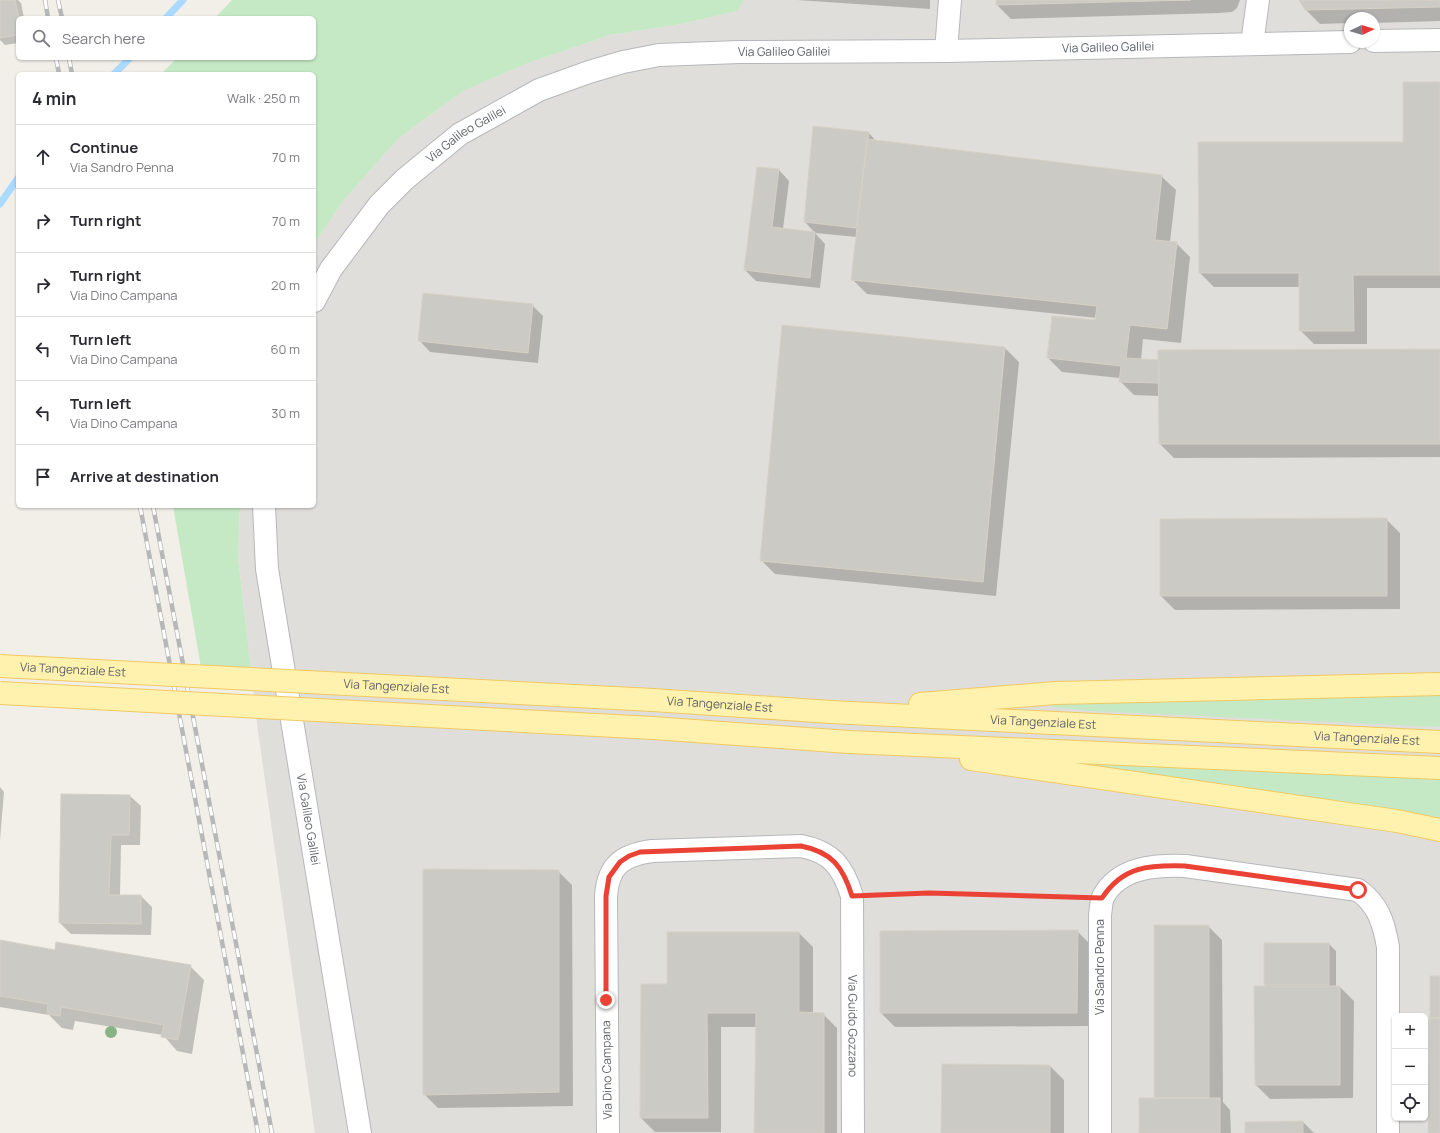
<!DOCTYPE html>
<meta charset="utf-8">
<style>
body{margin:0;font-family:Manrope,sans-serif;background:#f7f7f7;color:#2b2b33}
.controls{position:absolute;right:12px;bottom:12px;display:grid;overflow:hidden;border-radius:6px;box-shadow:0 1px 3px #0004}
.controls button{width:36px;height:36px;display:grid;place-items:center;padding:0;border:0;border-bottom:1px solid #e1e1e2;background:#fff;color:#2b2b33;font:20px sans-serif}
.compass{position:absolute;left:1344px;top:12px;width:36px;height:36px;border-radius:50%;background:#fff;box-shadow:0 1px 3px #0004;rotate:86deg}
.stop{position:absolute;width:12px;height:12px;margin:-9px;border:3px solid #ea4335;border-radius:50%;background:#fff}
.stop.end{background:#ea4335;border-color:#fff;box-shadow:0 1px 4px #0008}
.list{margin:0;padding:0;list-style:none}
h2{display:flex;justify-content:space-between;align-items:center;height:52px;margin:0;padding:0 16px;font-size:17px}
h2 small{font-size:13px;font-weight:400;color:#7c7c81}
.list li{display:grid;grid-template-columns:26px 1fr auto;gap:12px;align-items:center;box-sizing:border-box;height:64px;padding:0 16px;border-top:1px solid #e1e1e2}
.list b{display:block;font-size:15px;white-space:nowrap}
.list p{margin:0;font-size:13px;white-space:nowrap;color:#7c7c81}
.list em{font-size:13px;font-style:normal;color:#7c7c81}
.icon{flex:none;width:22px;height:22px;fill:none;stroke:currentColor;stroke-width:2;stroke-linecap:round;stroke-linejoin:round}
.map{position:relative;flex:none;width:1440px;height:1133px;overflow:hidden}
.search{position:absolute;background:#fff;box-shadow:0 1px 3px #0004;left:16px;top:16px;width:300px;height:44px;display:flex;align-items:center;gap:10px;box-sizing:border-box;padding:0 14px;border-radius:6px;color:#7c7c81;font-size:15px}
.panel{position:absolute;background:#fff;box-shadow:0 1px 3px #0004;left:16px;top:72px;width:300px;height:436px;border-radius:6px}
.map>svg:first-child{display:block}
.industrial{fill:#e0deda;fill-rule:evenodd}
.green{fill:#c5e8c5}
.shadow{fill:#0003}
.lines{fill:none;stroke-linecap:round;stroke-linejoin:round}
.stream{stroke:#aadaff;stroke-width:7}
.building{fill:#cccac5;stroke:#d6d1c6}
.minor-casing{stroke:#b5b8bc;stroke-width:24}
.major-casing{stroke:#f2c960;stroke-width:24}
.path{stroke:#9cc7a9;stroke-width:2.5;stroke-dasharray:4 2;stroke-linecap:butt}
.minor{stroke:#fff;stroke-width:22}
.major{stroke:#fff2af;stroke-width:22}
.rail-casing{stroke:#b6b7b8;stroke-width:4.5}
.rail{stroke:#fff;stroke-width:3;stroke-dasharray:9;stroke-linecap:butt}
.major-bridge-casing{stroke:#f2c960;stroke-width:24;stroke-linecap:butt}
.major-bridge{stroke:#fff2af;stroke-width:22}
.tree{fill:#89b387}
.route{stroke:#ea4335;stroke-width:5}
.labels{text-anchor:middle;stroke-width:3;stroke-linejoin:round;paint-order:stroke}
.street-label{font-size:12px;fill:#5f6368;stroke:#fff}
</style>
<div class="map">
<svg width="1440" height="1133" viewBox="0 0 1440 1133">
<rect width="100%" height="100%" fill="#f1efe8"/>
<path class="industrial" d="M 744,0 L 1440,0 L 1440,1133 L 315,1133 L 258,731 L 238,557 L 240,506 L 314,506 L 314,244 L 343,201 L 399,138 L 463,91 L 528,63 L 610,35 L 682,24 L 737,11 ZM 1350,18 L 1374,18 L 1374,42 L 1350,42 ZM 1395,1016 L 1425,1016 L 1425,1118 L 1395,1118 Z"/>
<path class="green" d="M 232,0 L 744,0 L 737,11 L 682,24 L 610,35 L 528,63 L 463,91 L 399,138 L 343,201 L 314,244 L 314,74 L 161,74 L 177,58 L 314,58 L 314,18 L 215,18 Z
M 173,506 L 240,506 L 238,557 L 251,670 L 201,667 Z
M 1440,695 L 1440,727 L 1091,711 L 1052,707 L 1052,703 Z
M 1080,761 L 1440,779 L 1440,819 L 1074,764 L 1075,762 Z"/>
<path class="shadow" d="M 0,0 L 18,0 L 21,3 L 24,18 L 18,18 L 18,43 L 5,45 L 0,40 Z
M 797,0 L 930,0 L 930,9 Z
M 997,0 L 1240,0 L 1237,8 L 1232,12 L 1219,13 L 1011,19 L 997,5 Z
M 1300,0 L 1440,0 L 1440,21 L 1374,23 L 1374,18 L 1350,18 L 1350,23 L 1320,24 L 1306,10 Z
M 1440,83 L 1440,288 L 1367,288 L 1367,344 L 1314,344 L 1300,330 L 1300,287 L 1214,287 L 1200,273 L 1404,143 Z
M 868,132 L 876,141 L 1161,176 L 1176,190 L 1170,242 L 1176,243 L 1190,257 L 1181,343 L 1143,339 L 1141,360 L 1160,361 L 1440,350 L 1440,457 L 1174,458 L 1160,444 L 1160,396 L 1134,395 L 1120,381 L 1120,378 L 1062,372 L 1048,358 L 1096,321 L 1097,318 L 867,294 L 853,280 L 857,237 L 815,233 L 805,222 Z
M 779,170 L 789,181 L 783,229 L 815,233 L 825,244 L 820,288 L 756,281 L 745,270 Z
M 532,305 L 543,316 L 538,363 L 430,352 L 420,341 Z
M 1005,348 L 1019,362 L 996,596 L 775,574 L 761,560 Z
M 1386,519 L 1400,533 L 1400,609 L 1175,610 L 1161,596 Z
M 0,787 L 4,792 L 0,840 Z
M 62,795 L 130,796 L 141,806 L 140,845 L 121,845 L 120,896 L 141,896 L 152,907 L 151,935 L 71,934 L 60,923 Z
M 558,871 L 572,885 L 573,1106 L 438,1108 L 424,1094 Z
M 1208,926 L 1222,940 L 1223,1102 L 1230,1110 L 1231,1133 L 1140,1133 L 1156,1099 Z
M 1077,931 L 1091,945 L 1091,1026 L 895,1027 L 881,1013 Z
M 799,933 L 813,947 L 813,1013 L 823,1014 L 837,1028 L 837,1133 L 755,1133 L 757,1027 L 721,1027 L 721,1132 L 655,1132 L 641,1118 L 668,985 Z
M 0,941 L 56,951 L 190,966 L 204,980 L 192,1054 L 177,1051 L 163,1035 L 75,1021 L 73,1030 L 62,1028 L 49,1015 L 0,1007 Z
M 1329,944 L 1336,951 L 1336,987 L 1340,987 L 1354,1001 L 1353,1098 L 1270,1099 L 1256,1085 L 1267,987 L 1265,985 Z
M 943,1065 L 1050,1066 L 1064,1080 L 1064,1133 L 942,1133 Z
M 1303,1122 L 1314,1133 L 1246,1133 L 1246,1123 Z"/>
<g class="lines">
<path class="stream" d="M 166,18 L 183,0
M 114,74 L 130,58
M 0,204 L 18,178"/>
</g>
<path class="building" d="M 0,0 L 15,0 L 19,18 L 18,35 L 0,38 Z
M 996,0 L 1191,0 L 996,5 Z
M 1299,0 L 1440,0 L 1440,7 L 1305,10 Z
M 1403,82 L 1440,82 L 1440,275 L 1353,275 L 1354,331 L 1299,331 L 1299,273 L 1199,273 L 1198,142 L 1403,142 Z
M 813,126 L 869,132 L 856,228 L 804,222 Z
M 867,139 L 1162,175 L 1155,240 L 1177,242 L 1167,329 L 1130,325 L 1126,358 L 1159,360 L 1159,383 L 1119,382 L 1121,366 L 1047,358 L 1052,316 L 1095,320 L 1097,306 L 851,280 Z
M 757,167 L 779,169 L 772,227 L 815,232 L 810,278 L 744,270 Z
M 423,293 L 533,304 L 528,353 L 418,341 Z
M 782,325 L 1005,347 L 983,582 L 760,561 Z
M 1440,349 L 1440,444 L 1159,444 L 1158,350 Z
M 1387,518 L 1387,596 L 1160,596 L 1160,519 Z
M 61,794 L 130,795 L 129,835 L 111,835 L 109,895 L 141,895 L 141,924 L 59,923 Z
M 423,869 L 559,870 L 559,1092 L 423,1095 Z
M 1154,925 L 1209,925 L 1209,1098 L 1154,1098 Z
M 1078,930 L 1077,1013 L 880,1013 L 880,931 Z
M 667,932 L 799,932 L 799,1012 L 824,1013 L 824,1133 L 754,1133 L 756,1013 L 707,1013 L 708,1118 L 640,1118 L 641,984 L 667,984 Z
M 0,940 L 55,950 L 56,942 L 191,965 L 178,1040 L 161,1037 L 164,1025 L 61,1007 L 60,1016 L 47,1014 L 48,1004 L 0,996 Z
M 1264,943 L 1329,943 L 1329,985 L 1264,985 Z
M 1430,976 L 1440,976 L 1440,1018 L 1430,1018 Z
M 1254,986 L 1340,986 L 1340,1085 L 1255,1085 Z
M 1430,1018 L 1440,1018 L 1440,1133 L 1428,1133 Z
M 942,1064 L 1050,1065 L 1050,1133 L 941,1133 Z
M 1139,1098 L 1220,1098 L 1220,1133 L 1139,1133 Z
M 1303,1121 L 1303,1133 L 1245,1133 L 1245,1122 Z"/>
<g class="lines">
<g class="minor-casing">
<g id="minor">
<path d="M 1374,41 L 1440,40"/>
<path d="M 1252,44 L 1258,0"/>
<path d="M 946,51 L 950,0"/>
<path id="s1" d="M 314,301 L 331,269 L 379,205 L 405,179 L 460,134 L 539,90 L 589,72 L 623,62 L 659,55 L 739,52 L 946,51 L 1350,42"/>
<path id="s2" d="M 264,506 L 267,569 L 360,1133"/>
<path id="s3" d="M 608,1133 L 606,896 C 608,865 623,855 652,851 L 801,846 C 832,852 843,867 852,896 L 853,1133"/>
<path d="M 1100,1133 L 1100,915 C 1101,909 1101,902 1103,897 C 1119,867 1155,865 1185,866 L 1358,890 C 1378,904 1384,923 1388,947 L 1388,1133"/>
</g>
</g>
<g class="major-casing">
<g id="major">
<path id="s4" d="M 653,700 L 831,712 L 1440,742"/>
<path d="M 920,704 L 1055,693 L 1440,684"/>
<path d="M 653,728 L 849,742 L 1440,768"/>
<path d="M 971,759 L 1397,821 L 1440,830"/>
</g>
</g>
<path class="path" d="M 875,894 L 929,893 L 1079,897"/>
<use href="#minor" class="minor"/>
<use href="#major" class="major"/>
<g class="rail-casing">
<path id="rail" d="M 45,0 L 48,18
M 58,0 L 62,18
M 56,58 L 59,74
M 69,58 L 72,74
M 140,506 L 258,1133
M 153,506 L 272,1133"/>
</g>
<use href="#rail" class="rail"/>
<g class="major-bridge-casing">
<g id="major-bridge">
<path id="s5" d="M 0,666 L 653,700"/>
<path d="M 0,693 L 653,728"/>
</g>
</g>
<use href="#major-bridge" class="major-bridge"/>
</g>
<circle class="tree" cx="111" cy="1032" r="6"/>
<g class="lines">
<path class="route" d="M 606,1000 L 606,896 L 609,877 L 620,862 L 629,856 L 640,852 L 801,846 C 832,852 843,867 852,896 L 929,893 L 1102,898 C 1123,866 1149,865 1185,866 L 1358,890"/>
</g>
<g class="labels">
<g class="street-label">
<text dy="4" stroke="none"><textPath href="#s1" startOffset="889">Via Galileo Galilei</textPath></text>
<text dy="4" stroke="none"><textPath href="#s1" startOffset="565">Via Galileo Galilei</textPath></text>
<text dy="4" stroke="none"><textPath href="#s1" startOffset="229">Via Galileo Galilei</textPath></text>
<text dy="4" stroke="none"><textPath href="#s5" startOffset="73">Via Tangenziale Est</textPath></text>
<text dy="4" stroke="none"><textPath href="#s5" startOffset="397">Via Tangenziale Est</textPath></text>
<text dy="4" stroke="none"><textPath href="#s4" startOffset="67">Via Tangenziale Est</textPath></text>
<text dy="4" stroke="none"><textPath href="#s4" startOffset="391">Via Tangenziale Est</textPath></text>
<text dy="4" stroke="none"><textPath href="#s4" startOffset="715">Via Tangenziale Est</textPath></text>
<text dy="4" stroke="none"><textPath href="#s2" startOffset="317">Via Galileo Galilei</textPath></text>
<text transform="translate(1100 967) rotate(-90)" y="4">Via Sandro Penna</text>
<text dy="4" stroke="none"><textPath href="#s3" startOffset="664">Via Guido Gozzano</textPath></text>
<text transform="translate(607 1070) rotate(-91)" y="4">Via Dino Campana</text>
</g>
</g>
</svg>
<div class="controls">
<button>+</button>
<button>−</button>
<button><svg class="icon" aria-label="locate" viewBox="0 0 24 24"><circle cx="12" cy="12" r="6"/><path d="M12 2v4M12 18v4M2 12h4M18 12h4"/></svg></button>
</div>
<svg class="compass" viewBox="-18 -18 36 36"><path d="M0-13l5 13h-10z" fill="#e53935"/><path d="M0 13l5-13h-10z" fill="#7c7c81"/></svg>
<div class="stop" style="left:1358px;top:890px"></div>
<div class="stop end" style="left:606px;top:1000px"></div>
<div class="search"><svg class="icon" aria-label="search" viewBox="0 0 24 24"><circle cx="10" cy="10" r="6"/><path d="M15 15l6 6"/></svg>Search here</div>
<section class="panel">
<h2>4 min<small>Walk · 250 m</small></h2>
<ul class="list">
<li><svg class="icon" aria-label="ahead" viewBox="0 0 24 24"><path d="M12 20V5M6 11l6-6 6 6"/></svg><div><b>Continue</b><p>Via Sandro Penna</p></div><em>70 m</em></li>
<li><svg class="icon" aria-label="right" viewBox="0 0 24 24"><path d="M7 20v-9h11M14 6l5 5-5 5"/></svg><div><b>Turn right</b></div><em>70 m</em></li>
<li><svg class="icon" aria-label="right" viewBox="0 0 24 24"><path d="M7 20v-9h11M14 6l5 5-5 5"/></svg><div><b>Turn right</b><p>Via Dino Campana</p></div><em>20 m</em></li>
<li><svg class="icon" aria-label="left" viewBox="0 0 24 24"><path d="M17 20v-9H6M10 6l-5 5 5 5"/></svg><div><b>Turn left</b><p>Via Dino Campana</p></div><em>60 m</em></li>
<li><svg class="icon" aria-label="left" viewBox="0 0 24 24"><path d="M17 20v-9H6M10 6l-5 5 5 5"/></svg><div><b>Turn left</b><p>Via Dino Campana</p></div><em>30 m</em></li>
<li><svg class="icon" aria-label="arrive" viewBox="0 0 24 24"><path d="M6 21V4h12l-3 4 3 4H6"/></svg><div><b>Arrive at destination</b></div></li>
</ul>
</section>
</div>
